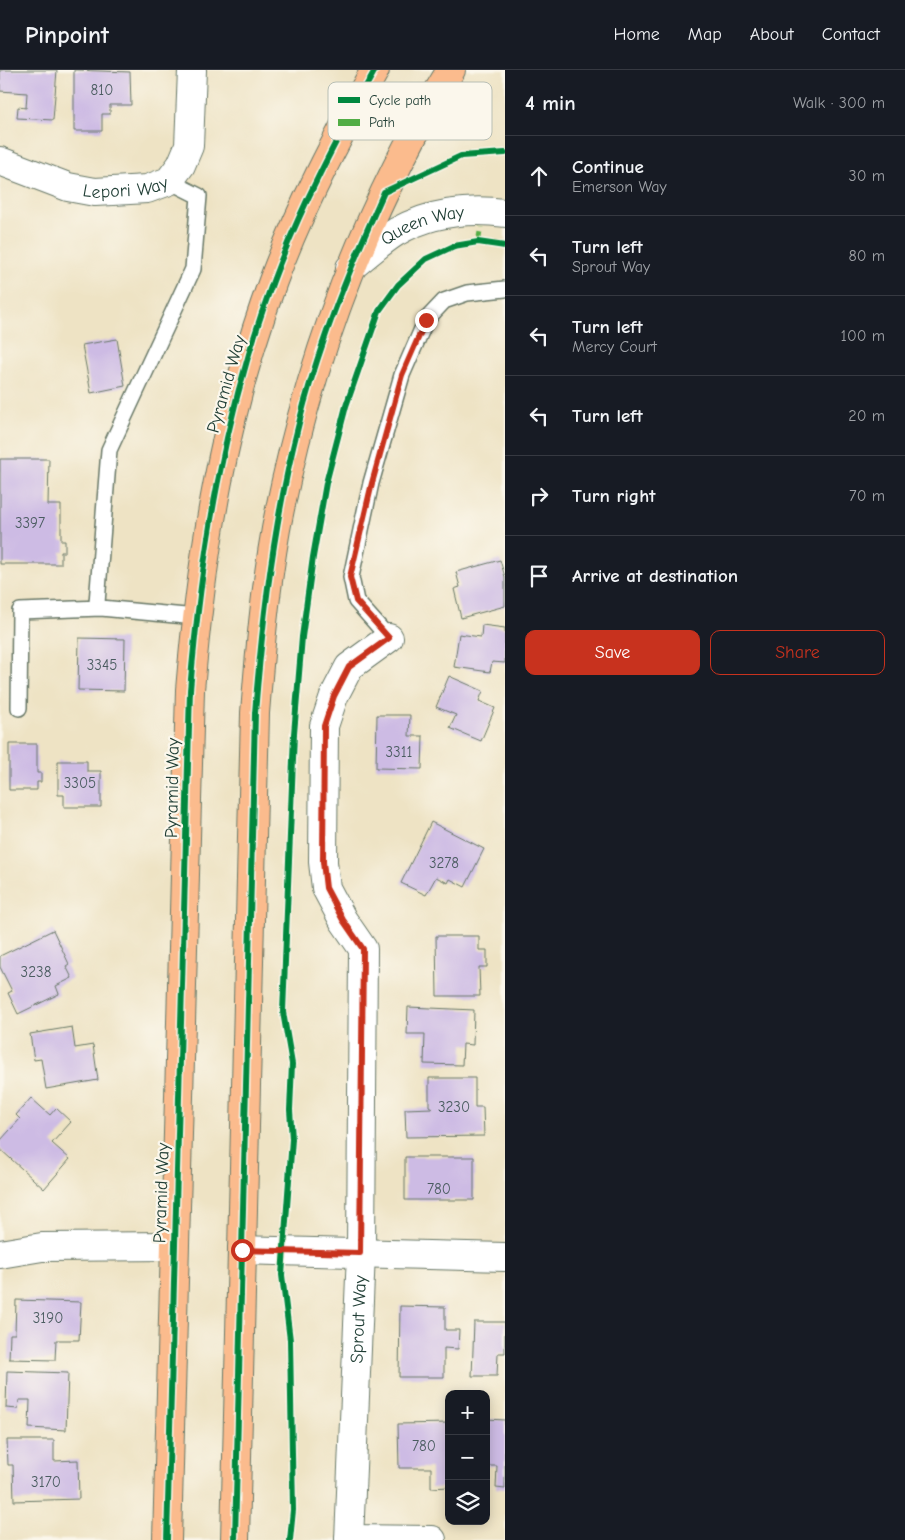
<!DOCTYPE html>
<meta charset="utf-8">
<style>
body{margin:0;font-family:"Comic Neue",sans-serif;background:#242831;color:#f1f3f6}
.controls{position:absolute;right:15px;bottom:15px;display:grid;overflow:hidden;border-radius:10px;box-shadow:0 2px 12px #0003}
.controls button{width:45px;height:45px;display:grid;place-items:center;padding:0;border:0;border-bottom:1px solid #363941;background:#171b24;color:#f1f3f6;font:25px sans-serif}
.stop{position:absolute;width:15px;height:15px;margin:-11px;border:4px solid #c8321e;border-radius:50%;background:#fff}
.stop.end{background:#c8321e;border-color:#fff;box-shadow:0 1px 5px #0008}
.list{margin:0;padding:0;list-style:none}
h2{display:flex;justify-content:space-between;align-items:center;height:65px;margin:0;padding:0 20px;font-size:21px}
h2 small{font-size:16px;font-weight:400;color:#9ea1a6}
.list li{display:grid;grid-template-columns:32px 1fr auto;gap:15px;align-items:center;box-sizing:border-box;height:80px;padding:0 20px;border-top:1px solid #363941}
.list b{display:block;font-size:19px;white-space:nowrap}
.list p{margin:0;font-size:16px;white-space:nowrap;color:#9ea1a6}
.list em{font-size:16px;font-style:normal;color:#9ea1a6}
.actions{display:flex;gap:10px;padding:15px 20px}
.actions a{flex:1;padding:11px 0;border:1px solid #c8321e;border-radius:10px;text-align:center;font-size:18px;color:#c8321e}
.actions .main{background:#c8321e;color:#fff}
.icon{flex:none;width:28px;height:28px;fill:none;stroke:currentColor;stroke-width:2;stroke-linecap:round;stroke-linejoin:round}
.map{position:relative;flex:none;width:505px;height:1470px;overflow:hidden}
header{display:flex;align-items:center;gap:30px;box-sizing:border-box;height:70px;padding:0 25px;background:#171b24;border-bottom:1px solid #363941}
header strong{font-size:24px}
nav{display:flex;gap:28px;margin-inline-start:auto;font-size:18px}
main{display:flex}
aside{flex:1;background:#171b24}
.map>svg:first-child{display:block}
.building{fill:#cdbbe4}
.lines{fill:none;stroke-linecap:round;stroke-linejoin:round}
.service-casing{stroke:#677766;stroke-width:18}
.minor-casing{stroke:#677766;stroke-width:30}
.tertiary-casing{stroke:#677766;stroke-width:30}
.primary-casing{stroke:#677766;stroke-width:30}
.service{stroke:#fff;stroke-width:15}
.minor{stroke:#fff;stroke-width:28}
.tertiary{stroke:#fff;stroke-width:28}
.primary{stroke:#fbbb8d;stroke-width:28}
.quiet{stroke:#52ad45;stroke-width:5;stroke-dasharray:10 5;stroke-linecap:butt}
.cycleway-casing{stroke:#fbf7ec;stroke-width:9}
.cycleway{stroke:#00873e;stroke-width:6}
.route{stroke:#c8321e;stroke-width:6}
.labels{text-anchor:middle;stroke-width:4.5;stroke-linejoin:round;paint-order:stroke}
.number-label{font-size:15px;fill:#4a5c60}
.street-label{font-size:18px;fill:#1f3d34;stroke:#fbf7ec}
.key{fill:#fbf7ec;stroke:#b9bfb5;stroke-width:1}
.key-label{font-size:14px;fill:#1f3d34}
</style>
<header>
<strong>Pinpoint</strong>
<nav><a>Home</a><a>Map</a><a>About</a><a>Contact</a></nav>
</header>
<main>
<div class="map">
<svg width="505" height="1470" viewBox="0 0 505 1470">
<rect width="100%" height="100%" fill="#fbf7ec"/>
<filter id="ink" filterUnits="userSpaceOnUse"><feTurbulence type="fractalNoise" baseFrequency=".02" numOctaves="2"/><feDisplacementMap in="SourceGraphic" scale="10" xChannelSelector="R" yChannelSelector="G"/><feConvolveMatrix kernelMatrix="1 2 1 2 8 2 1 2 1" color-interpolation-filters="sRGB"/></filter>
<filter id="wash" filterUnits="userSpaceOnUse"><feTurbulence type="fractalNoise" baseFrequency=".0096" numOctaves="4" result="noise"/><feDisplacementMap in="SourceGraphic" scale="20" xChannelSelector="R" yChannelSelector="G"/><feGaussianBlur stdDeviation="1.12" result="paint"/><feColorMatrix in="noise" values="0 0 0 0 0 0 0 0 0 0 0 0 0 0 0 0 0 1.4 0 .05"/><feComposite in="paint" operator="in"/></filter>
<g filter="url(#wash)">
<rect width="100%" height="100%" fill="#eee3c4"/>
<g id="blocks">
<path class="building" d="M 0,0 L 57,0 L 53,50 L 17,48 L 18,37 L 26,38 L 27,23 L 0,21 Z
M 74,0 L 130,2 L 131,35 L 110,35 L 110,44 L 102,44 L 102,61 L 74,61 Z
M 117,269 L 125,316 L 91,323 L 82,275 Z
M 0,389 L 49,389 L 48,435 L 61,435 L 61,471 L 65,471 L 65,482 L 61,482 L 61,494 L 0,494 Z
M 500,490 L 505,507 L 505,536 L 461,548 L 454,519 L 460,517 L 456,502 Z
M 482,555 L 505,558 L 505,593 L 492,592 L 490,602 L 454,597 L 459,564 L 481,567 Z
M 79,568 L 125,569 L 124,621 L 78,620 Z
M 449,606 L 483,621 L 479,631 L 495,638 L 481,671 L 450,658 L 456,645 L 436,637 Z
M 377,645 L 410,645 L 409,666 L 423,666 L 422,699 L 376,698 Z
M 9,674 L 37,674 L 37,703 L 41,703 L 41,712 L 37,712 L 37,720 L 9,720 Z
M 58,691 L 87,691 L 87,701 L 101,701 L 101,737 L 64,737 L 64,725 L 58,725 Z
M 431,752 L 484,779 L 465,817 L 450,809 L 448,813 L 436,807 L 426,825 L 401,813 Z
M 53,860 L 69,894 L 66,896 L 72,908 L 56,916 L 59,924 L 18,944 L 8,923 L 12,921 L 0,897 L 0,886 Z
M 436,866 L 479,866 L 479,880 L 487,880 L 487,897 L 479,897 L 480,926 L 437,926 Z
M 408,937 L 474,940 L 473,975 L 463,974 L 462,995 L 424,994 L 425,964 L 407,964 Z
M 72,957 L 75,978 L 93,975 L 98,1010 L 46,1019 L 41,989 L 34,990 L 30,964 Z
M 429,1008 L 475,1008 L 475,1037 L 483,1037 L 484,1066 L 406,1067 L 405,1039 L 432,1038 L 429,1036 Z
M 31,1028 L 50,1045 L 56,1038 L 71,1052 L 52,1073 L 70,1089 L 44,1119 L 0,1079 L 0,1071 L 20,1049 L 16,1045 Z
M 405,1087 L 474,1087 L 474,1130 L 405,1130 Z
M 16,1230 L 81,1232 L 79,1270 L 56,1270 L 55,1290 L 9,1289 L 10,1264 L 15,1264 Z
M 400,1236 L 445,1237 L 445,1260 L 459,1260 L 458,1279 L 444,1278 L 444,1307 L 399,1307 Z
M 474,1252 L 505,1252 L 505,1283 L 498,1283 L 497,1306 L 472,1306 Z
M 7,1301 L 68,1303 L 66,1360 L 29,1358 L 30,1330 L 19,1330 L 18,1339 L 6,1338 Z
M 486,1349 L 505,1350 L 505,1419 L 496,1418 L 497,1396 L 486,1396 Z
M 449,1353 L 449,1417 L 431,1418 L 431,1398 L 399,1398 L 398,1354 Z
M 7,1370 L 54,1370 L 54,1391 L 78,1390 L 79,1429 L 14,1431 L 13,1395 L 8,1395 Z"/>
</g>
</g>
<g filter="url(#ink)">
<use href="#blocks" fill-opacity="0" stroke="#677766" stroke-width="1"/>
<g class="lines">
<g class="service-casing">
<path id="service" d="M 169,111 L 199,126 L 193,199 L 109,380 L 97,533 L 101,538 L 196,547
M 389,568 L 356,531 L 351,507 L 371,413 L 402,305 L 426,250 L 444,231 L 467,223 L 505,219
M 19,638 L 20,541 L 101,538"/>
</g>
<g class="minor-casing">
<g id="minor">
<path id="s1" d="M 0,91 L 68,117 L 95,122 L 147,119 L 169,111 L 181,95 L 189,76 L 192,0"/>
<path d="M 242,1180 L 505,1187"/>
<path d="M 0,1184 L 42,1177 L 174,1176"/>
<path d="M 349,1469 L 432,1470"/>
<path id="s2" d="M 349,1470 L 361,1183 L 363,879 L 343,850 L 326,818 L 323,792 L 324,656 L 334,626 L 349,597 L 389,568"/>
</g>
</g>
<g class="tertiary-casing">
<g id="tertiary">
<path id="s3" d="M 350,198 C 365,186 380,172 396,162 C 429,143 468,138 505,143"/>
</g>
</g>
<g class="primary-casing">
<path id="primary" d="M 167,1470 L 190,620 C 202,479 224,345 273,211 C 300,138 337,68 375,0
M 235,1470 L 255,643 C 260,581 265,520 276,459 C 307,296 364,141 451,0"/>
</g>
<use href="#service" class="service"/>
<use href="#minor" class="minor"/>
<use href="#tertiary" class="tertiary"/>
<use href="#primary" class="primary"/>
<path class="quiet" d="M 478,172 L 481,157"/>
<g class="cycleway-casing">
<path id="cycleway" d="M 167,1470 L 190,620 C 202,479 224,345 273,211 C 300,138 337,68 375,0
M 235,1470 L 255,643 C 265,517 282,390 324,270 C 341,220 362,171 384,122 L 461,86 L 505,83
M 290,1470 L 293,1440 L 290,1270 L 282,1205 L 292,1069 L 290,1040 L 292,994 L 283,942 L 294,664 L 302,567 L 313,487 L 326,413 L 346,336 L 379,241 L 398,215 L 426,189 L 454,176 L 478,172 L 505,176"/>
</g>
<use href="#cycleway" class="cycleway"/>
</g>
</g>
<g class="lines" filter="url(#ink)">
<path class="route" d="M 242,1180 L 360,1183 L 363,879 L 343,850 L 326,818 L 323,792 L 324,656 L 334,626 L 349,597 L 389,568 L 356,531 L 350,507 L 372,413 L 402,305 L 426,250"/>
</g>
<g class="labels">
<g class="number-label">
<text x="102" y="25">810</text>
<text x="30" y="458">3397</text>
<text x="102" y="600">3345</text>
<text x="399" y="687">3311</text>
<text x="80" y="718">3305</text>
<text x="444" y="798">3278</text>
<text x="36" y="907">3238</text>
<text x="454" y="1042">3230</text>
<text x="439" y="1124">780</text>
<text x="48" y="1253">3190</text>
<text x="424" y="1381">780</text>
<text x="46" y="1417">3170</text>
</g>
<g class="street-label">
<text dy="6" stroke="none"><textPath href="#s1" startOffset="131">Lepori Way</textPath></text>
<text dy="6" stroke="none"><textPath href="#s3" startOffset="86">Queen Way</textPath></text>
<text transform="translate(226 314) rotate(-74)" y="6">Pyramid Way</text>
<text transform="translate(172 718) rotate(-89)" y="6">Pyramid Way</text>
<text transform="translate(161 1123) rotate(-88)" y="6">Pyramid Way</text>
<text dy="6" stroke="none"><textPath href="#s2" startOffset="221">Sprout Way</textPath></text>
</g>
</g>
<rect x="328" y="12" width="164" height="58" rx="8" class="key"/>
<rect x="338" y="27" width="22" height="6" fill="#00873e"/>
<rect x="338" y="49" width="22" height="7" fill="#52ad45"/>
<g class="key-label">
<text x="369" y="35">Cycle path</text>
<text x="369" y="57">Path</text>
</g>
</svg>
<div class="controls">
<button>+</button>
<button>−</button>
<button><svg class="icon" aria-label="layers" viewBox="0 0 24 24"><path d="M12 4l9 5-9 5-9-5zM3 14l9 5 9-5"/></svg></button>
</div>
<div class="stop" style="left:242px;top:1180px"></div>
<div class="stop end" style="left:426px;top:250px"></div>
</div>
<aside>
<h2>4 min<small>Walk · 300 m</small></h2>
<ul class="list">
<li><svg class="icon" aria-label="ahead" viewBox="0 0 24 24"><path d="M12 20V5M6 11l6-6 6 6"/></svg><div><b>Continue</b><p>Emerson Way</p></div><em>30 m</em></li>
<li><svg class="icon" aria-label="left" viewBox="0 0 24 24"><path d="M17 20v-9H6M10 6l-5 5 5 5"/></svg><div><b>Turn left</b><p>Sprout Way</p></div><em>80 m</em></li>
<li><svg class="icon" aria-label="left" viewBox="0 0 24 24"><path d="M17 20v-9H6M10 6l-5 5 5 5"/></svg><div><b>Turn left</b><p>Mercy Court</p></div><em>100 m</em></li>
<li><svg class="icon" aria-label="left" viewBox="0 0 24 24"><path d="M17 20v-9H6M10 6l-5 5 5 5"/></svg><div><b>Turn left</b></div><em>20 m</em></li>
<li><svg class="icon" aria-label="right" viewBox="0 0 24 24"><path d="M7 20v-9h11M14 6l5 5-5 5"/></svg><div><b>Turn right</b></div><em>70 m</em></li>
<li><svg class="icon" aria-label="arrive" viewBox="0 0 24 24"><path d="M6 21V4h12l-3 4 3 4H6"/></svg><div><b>Arrive at destination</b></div></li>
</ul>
<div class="actions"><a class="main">Save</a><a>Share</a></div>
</aside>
</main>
